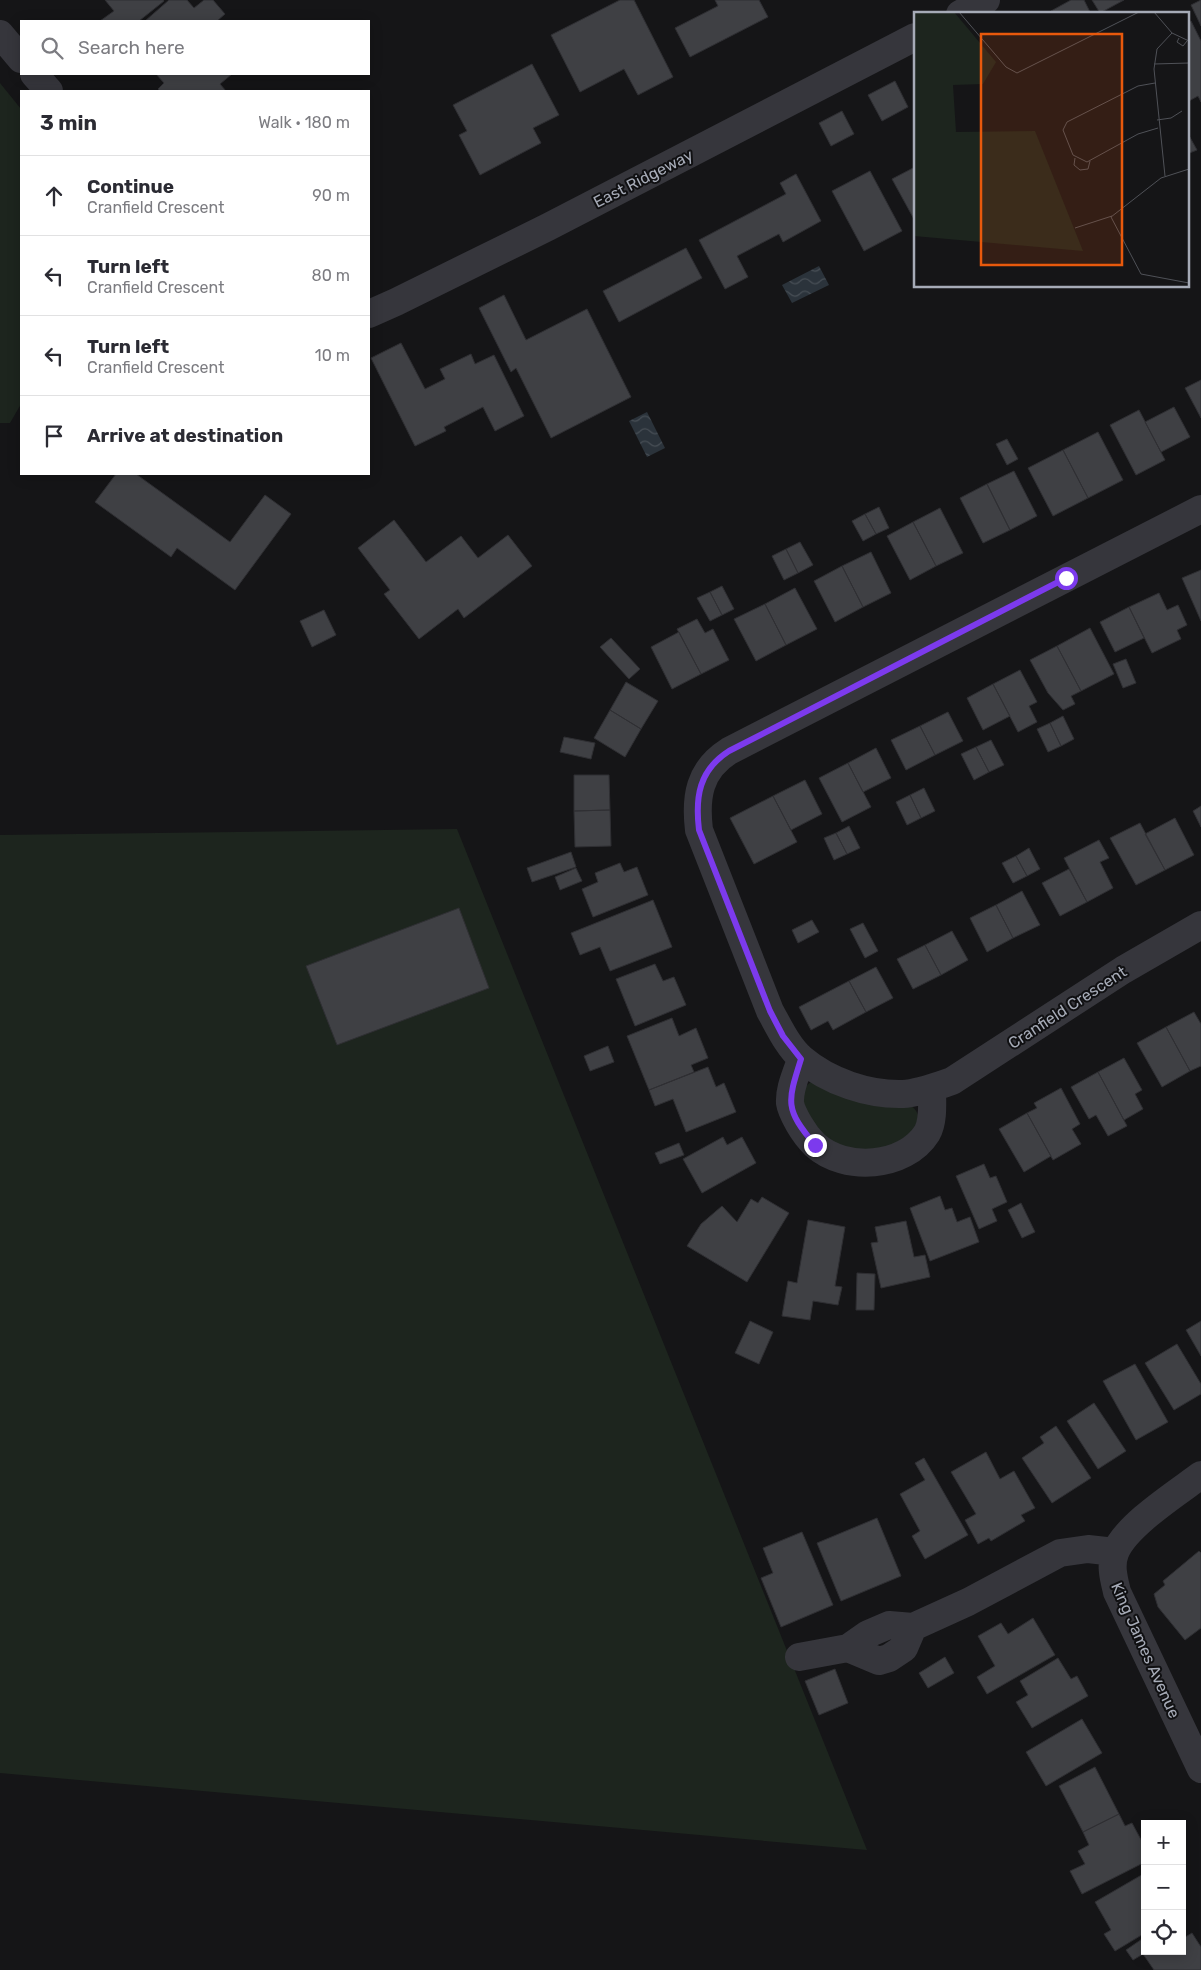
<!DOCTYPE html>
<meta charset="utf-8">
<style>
body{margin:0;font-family:Rubik,sans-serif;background:#f2f2f3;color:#2b2b33}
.controls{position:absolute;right:15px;bottom:15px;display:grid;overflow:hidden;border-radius:0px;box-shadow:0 2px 12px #0003}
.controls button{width:45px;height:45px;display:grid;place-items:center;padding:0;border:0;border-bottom:1px solid #e1e1e2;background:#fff;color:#2b2b33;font:25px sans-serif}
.stop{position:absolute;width:15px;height:15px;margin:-11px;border:4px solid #7c3aed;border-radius:50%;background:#fff}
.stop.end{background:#7c3aed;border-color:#fff;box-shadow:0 1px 5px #0008}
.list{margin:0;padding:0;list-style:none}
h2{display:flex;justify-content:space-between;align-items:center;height:65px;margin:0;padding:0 20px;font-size:21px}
h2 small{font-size:16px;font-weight:400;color:#7c7c81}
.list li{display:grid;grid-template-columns:32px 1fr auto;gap:15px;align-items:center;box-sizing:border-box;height:80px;padding:0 20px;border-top:1px solid #e1e1e2}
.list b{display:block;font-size:19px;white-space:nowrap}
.list p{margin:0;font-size:16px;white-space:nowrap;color:#7c7c81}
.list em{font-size:16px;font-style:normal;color:#7c7c81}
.icon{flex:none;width:28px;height:28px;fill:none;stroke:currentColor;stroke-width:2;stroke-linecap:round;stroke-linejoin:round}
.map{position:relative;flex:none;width:1201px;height:1970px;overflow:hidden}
.search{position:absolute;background:#fff;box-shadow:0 2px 12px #0003;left:20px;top:20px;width:350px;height:55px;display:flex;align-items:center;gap:12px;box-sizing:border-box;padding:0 18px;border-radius:0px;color:#7c7c81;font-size:19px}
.panel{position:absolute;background:#fff;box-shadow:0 2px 12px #0003;left:20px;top:90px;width:350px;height:385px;border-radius:0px}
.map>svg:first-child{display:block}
.green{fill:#1d251e}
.water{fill:url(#water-waves)}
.building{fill:#3f4044;stroke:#2f2f33}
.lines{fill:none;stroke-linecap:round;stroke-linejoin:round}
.minor{stroke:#36363c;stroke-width:28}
.route{stroke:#7c3aed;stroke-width:6}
.labels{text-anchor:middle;stroke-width:4;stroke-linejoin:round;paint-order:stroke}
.street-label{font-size:16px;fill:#a6abb7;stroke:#101012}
.inset-road{fill:none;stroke:#4f5157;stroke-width:1}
.view{fill:#e8590c;fill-opacity:0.15;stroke:#e8590c;stroke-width:2.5}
.inset-edge{fill:none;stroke:#a6abb7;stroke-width:2.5}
</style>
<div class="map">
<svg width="1201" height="1970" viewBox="0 0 1201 1970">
<defs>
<pattern id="water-waves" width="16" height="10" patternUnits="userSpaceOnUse" patternTransform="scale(1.25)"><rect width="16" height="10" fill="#2b333b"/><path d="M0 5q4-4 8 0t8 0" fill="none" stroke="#474e55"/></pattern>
</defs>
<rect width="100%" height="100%" fill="#151517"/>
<path class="green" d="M 0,83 L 21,109 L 21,404 L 10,423 L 0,423 Z
M 457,829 L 867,1850 L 0,1773 L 0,835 Z
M 811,1082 L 910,1105 C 920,1112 919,1118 917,1129 L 884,1151 L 836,1148 L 802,1111 C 801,1098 799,1090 811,1082 Z"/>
<path class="water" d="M 819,266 L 829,285 L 792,303 L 782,285 Z
M 647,412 L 665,448 L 647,457 L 629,421 Z"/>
<path class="building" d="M 105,0 L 163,0 L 164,1 L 139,21 L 100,21 L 114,11 Z
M 169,0 L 187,0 L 194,8 L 204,0 L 213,0 L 225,14 L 217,21 L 145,21 Z
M 620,0 L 634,0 L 673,77 L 638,95 L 624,69 L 580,92 L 551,35 Z
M 715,0 L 759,0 L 768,17 L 690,57 L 675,28 L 718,6 Z
M 1071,0 L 1084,0 L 1091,14 L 1052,14 L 1051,11 Z
M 1092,0 L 1124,0 L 1100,13 Z
M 1201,0 L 1201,26 L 1191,5 Z
M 1191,21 L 1201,41 L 1201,102 L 1198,96 L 1187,102 L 1187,23 Z
M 532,64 L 559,115 L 533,128 L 541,143 L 480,175 L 459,135 L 467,131 L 453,105 Z
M 156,74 L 232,74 L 220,84 L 226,91 L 160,91 L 158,89 L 164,83 Z
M 895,81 L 908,107 L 882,121 L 868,95 Z
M 842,111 L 854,134 L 831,146 L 819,123 Z
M 1187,132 L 1197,150 L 1187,154 Z
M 915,167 L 915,221 L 892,179 Z
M 870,171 L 902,231 L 864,251 L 832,191 Z
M 796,174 L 821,221 L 783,242 L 779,234 L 737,256 L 748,277 L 725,289 L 699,240 L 786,194 L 780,183 Z
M 686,248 L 702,278 L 619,322 L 603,291 Z
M 504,295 L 526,340 L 587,309 L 631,397 L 551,438 L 516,368 L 511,372 L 479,308 Z
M 401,343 L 425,389 L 445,379 L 440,369 L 471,354 L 475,364 L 494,355 L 524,416 L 495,431 L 483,407 L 444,427 L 446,431 L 415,446 L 371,358 Z
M 1201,380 L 1201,418 L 1185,388 Z
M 1174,407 L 1190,437 L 1161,452 L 1145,422 Z
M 1139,410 L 1165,460 L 1136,475 L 1110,425 Z
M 1098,432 L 1123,480 L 1088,498 L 1063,450 Z
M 1007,439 L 1018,459 L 1007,465 L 996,444 Z
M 1063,450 L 1088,498 L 1053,516 L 1028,468 Z
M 1014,471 L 1037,516 L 1010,530 L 987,484 Z
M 116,474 L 136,474 L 230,542 L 265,495 L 291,514 L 235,590 L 177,548 L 171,557 L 95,502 Z
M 987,484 L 1010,530 L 983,543 L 960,498 Z
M 879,507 L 889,528 L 876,534 L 865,514 Z
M 940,508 L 963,553 L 936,566 L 913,522 Z
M 865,514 L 876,534 L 863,541 L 852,521 Z
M 394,520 L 426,562 L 461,536 L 478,558 L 508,535 L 532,566 L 464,618 L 458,609 L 419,639 L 384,594 L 390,590 L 358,548 Z
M 913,522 L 936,566 L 910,580 L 887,536 Z
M 800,542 L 813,565 L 798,573 L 786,549 Z
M 786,549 L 798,573 L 784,580 L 772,556 Z
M 871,552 L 891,593 L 863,607 L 842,566 Z
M 842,566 L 863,607 L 835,622 L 814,581 Z
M 1201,570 L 1201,621 L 1182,578 Z
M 722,586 L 734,609 L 722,615 L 710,592 Z
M 795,588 L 817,629 L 786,645 L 765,604 Z
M 710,592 L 722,615 L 710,621 L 697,598 Z
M 1159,593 L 1167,610 L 1178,605 L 1187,625 L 1177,630 L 1181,639 L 1152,653 L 1129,607 Z
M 765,604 L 786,645 L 756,661 L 734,619 Z
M 1129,607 L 1144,638 L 1115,652 L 1100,622 Z
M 324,610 L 336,635 L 312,647 L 300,621 Z
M 697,619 L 705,633 L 713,629 L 729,660 L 701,674 L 677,629 Z
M 1090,628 L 1114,674 L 1081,691 L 1057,646 Z
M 679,632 L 701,674 L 672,689 L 651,647 Z
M 611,638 L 640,669 L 629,679 L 600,647 Z
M 1057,646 L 1081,691 L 1071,696 L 1075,704 L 1063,710 L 1048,693 L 1030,660 Z
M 1126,659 L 1136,683 L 1123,688 L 1113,664 Z
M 1020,670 L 1037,702 L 1029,706 L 1037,722 L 1018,732 L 993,684 Z
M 626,682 L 658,701 L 641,729 L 610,710 Z
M 993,684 L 1010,716 L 983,730 L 967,698 Z
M 610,710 L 641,729 L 625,757 L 594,738 Z
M 948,712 L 963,741 L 935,755 L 920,726 Z
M 1063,716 L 1074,739 L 1061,746 L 1050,723 Z
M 1050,723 L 1061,746 L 1048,752 L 1037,729 Z
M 920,726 L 935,755 L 906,770 L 891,740 Z
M 564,737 L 595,743 L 591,759 L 560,752 Z
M 991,740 L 1004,765 L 989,772 L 976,747 Z
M 976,747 L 989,772 L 974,780 L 961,754 Z
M 876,748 L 891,778 L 863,792 L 848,763 Z
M 848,763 L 871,807 L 842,822 L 819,778 Z
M 574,775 L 609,775 L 610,810 L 574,811 Z
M 805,780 L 822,814 L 791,830 L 773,796 Z
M 924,788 L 935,811 L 921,818 L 910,795 Z
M 910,795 L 921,818 L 907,825 L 896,802 Z
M 773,796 L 797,842 L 754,864 L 730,818 Z
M 1201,806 L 1201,827 L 1193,811 Z
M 610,810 L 611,846 L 575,847 L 574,811 Z
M 1175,818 L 1194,855 L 1165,870 L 1145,834 Z
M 1140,823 L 1165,870 L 1136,885 L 1110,838 Z
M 849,826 L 860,848 L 847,854 L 836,833 Z
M 836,833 L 847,854 L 834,860 L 824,838 Z
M 1099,840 L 1109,858 L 1100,862 L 1113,888 L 1087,902 L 1064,858 Z
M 1029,848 L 1040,869 L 1027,876 L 1016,856 Z
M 571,852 L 576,867 L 532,882 L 527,868 Z
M 1016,856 L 1027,876 L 1013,883 L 1002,863 Z
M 620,863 L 624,872 L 637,867 L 648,895 L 593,917 L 582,889 L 598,882 L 595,873 Z
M 576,868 L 582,881 L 560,890 L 555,877 Z
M 1069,869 L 1087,902 L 1060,916 L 1042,883 Z
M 1022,891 L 1040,925 L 1013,938 L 996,905 Z
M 653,900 L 672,947 L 610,971 L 600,947 L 580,955 L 571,933 Z
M 996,905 L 1013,938 L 987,952 L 970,918 Z
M 459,908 L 489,988 L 337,1045 L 306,966 Z
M 812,920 L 819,932 L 798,943 L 792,930 Z
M 863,923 L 878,951 L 865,958 L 850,929 Z
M 952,931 L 968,960 L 941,975 L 925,945 Z
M 925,945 L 941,975 L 913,989 L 897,959 Z
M 655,964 L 663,981 L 674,977 L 686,1005 L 635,1026 L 616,979 Z
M 876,967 L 893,998 L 866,1012 L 849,981 Z
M 849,981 L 866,1012 L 833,1030 L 828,1021 L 811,1030 L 799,1007 Z
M 1194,1012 L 1201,1024 L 1201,1066 L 1190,1071 L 1166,1027 Z
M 672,1018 L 679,1036 L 696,1028 L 708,1058 L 691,1065 L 694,1072 L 649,1090 L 627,1036 Z
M 1166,1027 L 1190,1071 L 1162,1087 L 1137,1043 Z
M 608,1046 L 614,1062 L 590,1071 L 584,1056 Z
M 1124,1058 L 1142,1090 L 1135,1094 L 1143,1109 L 1124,1120 L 1098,1072 Z
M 708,1067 L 716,1087 L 724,1083 L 736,1112 L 686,1132 L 673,1099 L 655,1106 L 649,1090 Z
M 1098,1072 L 1127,1126 L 1108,1136 L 1096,1115 L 1089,1119 L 1071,1087 Z
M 1061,1088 L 1080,1124 L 1072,1129 L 1081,1144 L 1053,1160 L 1027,1113 L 1037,1108 L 1034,1103 Z
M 1027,1113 L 1051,1156 L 1024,1172 L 999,1129 Z
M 723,1137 L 727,1145 L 742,1137 L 756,1163 L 702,1193 L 683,1159 Z
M 679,1143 L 684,1155 L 660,1164 L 655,1153 Z
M 984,1164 L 990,1178 L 996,1176 L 1007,1202 L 992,1209 L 997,1221 L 979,1229 L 956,1176 Z
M 940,1196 L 945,1210 L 952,1208 L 957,1222 L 970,1217 L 979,1242 L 930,1261 L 910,1208 Z
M 762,1197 L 789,1213 L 747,1282 L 687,1246 L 701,1224 L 722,1206 L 737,1222 L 751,1199 L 758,1203 Z
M 1021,1203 L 1035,1232 L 1022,1238 L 1008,1210 Z
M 808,1220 L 845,1227 L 835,1286 L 842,1287 L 838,1305 L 813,1301 L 810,1320 L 782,1316 L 788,1281 L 797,1283 Z
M 906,1221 L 914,1257 L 925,1255 L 930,1277 L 881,1288 L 871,1243 L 878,1242 L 875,1227 Z
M 857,1273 L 875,1274 L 874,1310 L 856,1310 Z
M 750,1321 L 773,1332 L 759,1364 L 735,1353 Z
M 1201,1321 L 1201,1356 L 1186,1330 Z
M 1177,1344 L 1201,1384 L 1201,1394 L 1174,1410 L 1145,1363 Z
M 1135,1364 L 1168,1422 L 1136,1440 L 1103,1381 Z
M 1094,1403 L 1126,1451 L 1098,1469 L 1067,1421 Z
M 1056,1426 L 1091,1478 L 1052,1503 L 1022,1458 L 1044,1443 L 1040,1437 Z
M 986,1452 L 1000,1479 L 1014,1471 L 1035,1508 L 1021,1515 L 1025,1521 L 991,1541 L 989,1538 L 978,1544 L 965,1520 L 976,1514 L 951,1472 Z
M 924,1458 L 968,1535 L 925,1559 L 912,1536 L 920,1531 L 900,1494 L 925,1480 L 915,1463 Z
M 877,1518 L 901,1576 L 841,1601 L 817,1543 Z
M 802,1532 L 833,1605 L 781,1627 L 761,1578 L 773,1573 L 763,1548 Z
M 1199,1551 L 1201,1553 L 1201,1628 L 1185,1640 L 1158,1607 L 1154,1594 L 1165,1585 L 1163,1581 Z
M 1033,1618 L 1055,1655 L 987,1694 L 977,1677 L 995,1666 L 978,1636 L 1001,1623 L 1008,1634 Z
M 945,1657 L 954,1673 L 928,1688 L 919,1673 Z
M 1058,1658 L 1071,1679 L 1077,1676 L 1088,1696 L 1032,1728 L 1016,1702 L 1028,1695 L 1020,1681 Z
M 835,1669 L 848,1703 L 819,1715 L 805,1681 Z
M 1082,1719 L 1102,1753 L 1046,1786 L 1026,1752 Z
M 1095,1767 L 1119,1814 L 1083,1832 L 1059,1786 Z
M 1119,1814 L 1125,1826 L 1132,1823 L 1145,1847 L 1145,1862 L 1082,1894 L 1070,1871 L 1085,1864 L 1078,1851 L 1089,1845 L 1083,1832 Z
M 1145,1873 L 1145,1920 L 1142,1921 L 1145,1925 L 1145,1933 L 1115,1951 L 1104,1934 L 1111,1930 L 1095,1902 Z
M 1192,1933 L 1201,1947 L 1201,1970 L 1154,1970 L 1143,1954 L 1133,1960 L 1126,1950 L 1145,1937 L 1145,1951 L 1182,1951 L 1182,1939 Z"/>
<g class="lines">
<path class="minor" d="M 960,14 L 986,0
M 0,34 L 21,59
M 34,74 L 49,91
M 369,314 L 396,302 L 548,227 L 915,37
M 1201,509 L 729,751 C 699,770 695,797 699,830 L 770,1011 C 779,1027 788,1047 802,1059 C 829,1082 869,1095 903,1094 C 919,1093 937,1086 952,1081 L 1123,970 L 1201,925
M 801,1059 C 797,1073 789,1088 790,1103 C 791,1110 795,1117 799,1124 C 803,1131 809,1139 815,1145 C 845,1172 905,1168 927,1133 C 934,1121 932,1101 932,1088
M 1201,1475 C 1177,1493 1125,1526 1115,1553 C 1110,1566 1114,1579 1117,1592 L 1201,1769
M 848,1648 L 879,1661 L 889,1658 L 904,1648 L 913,1627
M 799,1657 L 848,1648 L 868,1634 L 889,1625 L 913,1627 L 968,1602 L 1060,1553 L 1088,1549 L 1115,1552"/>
</g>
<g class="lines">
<path class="route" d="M 815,1145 C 785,1109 787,1103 801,1059 L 783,1036 L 770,1011 L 699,830 C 695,797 699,770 729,751 L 1066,578"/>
</g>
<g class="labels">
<g class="street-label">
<text transform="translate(643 178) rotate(-27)" y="6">East Ridgeway</text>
<text transform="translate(1067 1007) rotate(-33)" y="6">Cranfield Crescent</text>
<text transform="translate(1146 1650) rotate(66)" y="6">King James Avenue</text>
</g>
</g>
<g transform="translate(914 12)">
<rect width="275" height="275" fill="#151517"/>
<path d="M 0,0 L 40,0 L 82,50 L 69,72 L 39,73 L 42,120 L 121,119 L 169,239 L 0,224 Z" fill="#1d251e"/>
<path class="inset-road" d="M 45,0 L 92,55 L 103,61 L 225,0M 240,0 L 258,21 L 275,29M 265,26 L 263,30 L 269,34 L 273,29M 240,52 L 275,51M 241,71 L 224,74 L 153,110 L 149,118 L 159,143 L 173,150 L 224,122 L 244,116M 243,108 L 257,106 L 268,99M 161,146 L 160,153 L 166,158 L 174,157 L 176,149M 275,157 L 247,166 L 197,205 L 227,262 L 275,271M 251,164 L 240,57 L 243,37 L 258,21M 161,216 L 198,204"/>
<path class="view" d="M 67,22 L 208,22 L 208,253 L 67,253 Z"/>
<rect width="275" height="275" class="inset-edge"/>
</g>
</svg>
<div class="controls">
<button>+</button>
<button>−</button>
<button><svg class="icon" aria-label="locate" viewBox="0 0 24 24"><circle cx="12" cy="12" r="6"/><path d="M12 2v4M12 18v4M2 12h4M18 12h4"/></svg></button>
</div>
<div class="stop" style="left:1066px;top:578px"></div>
<div class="stop end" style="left:815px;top:1145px"></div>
<div class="search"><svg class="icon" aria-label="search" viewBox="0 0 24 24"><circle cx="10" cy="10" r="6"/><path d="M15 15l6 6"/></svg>Search here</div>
<section class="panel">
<h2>3 min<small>Walk · 180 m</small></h2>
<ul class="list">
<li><svg class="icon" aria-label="ahead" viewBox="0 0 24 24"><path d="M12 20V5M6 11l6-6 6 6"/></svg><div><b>Continue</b><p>Cranfield Crescent</p></div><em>90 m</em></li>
<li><svg class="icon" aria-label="left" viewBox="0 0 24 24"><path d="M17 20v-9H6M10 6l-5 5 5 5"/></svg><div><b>Turn left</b><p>Cranfield Crescent</p></div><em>80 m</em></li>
<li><svg class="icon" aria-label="left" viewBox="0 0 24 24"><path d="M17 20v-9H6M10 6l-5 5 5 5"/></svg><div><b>Turn left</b><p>Cranfield Crescent</p></div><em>10 m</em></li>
<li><svg class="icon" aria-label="arrive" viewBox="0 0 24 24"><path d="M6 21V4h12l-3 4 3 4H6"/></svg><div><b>Arrive at destination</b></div></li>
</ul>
</section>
</div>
